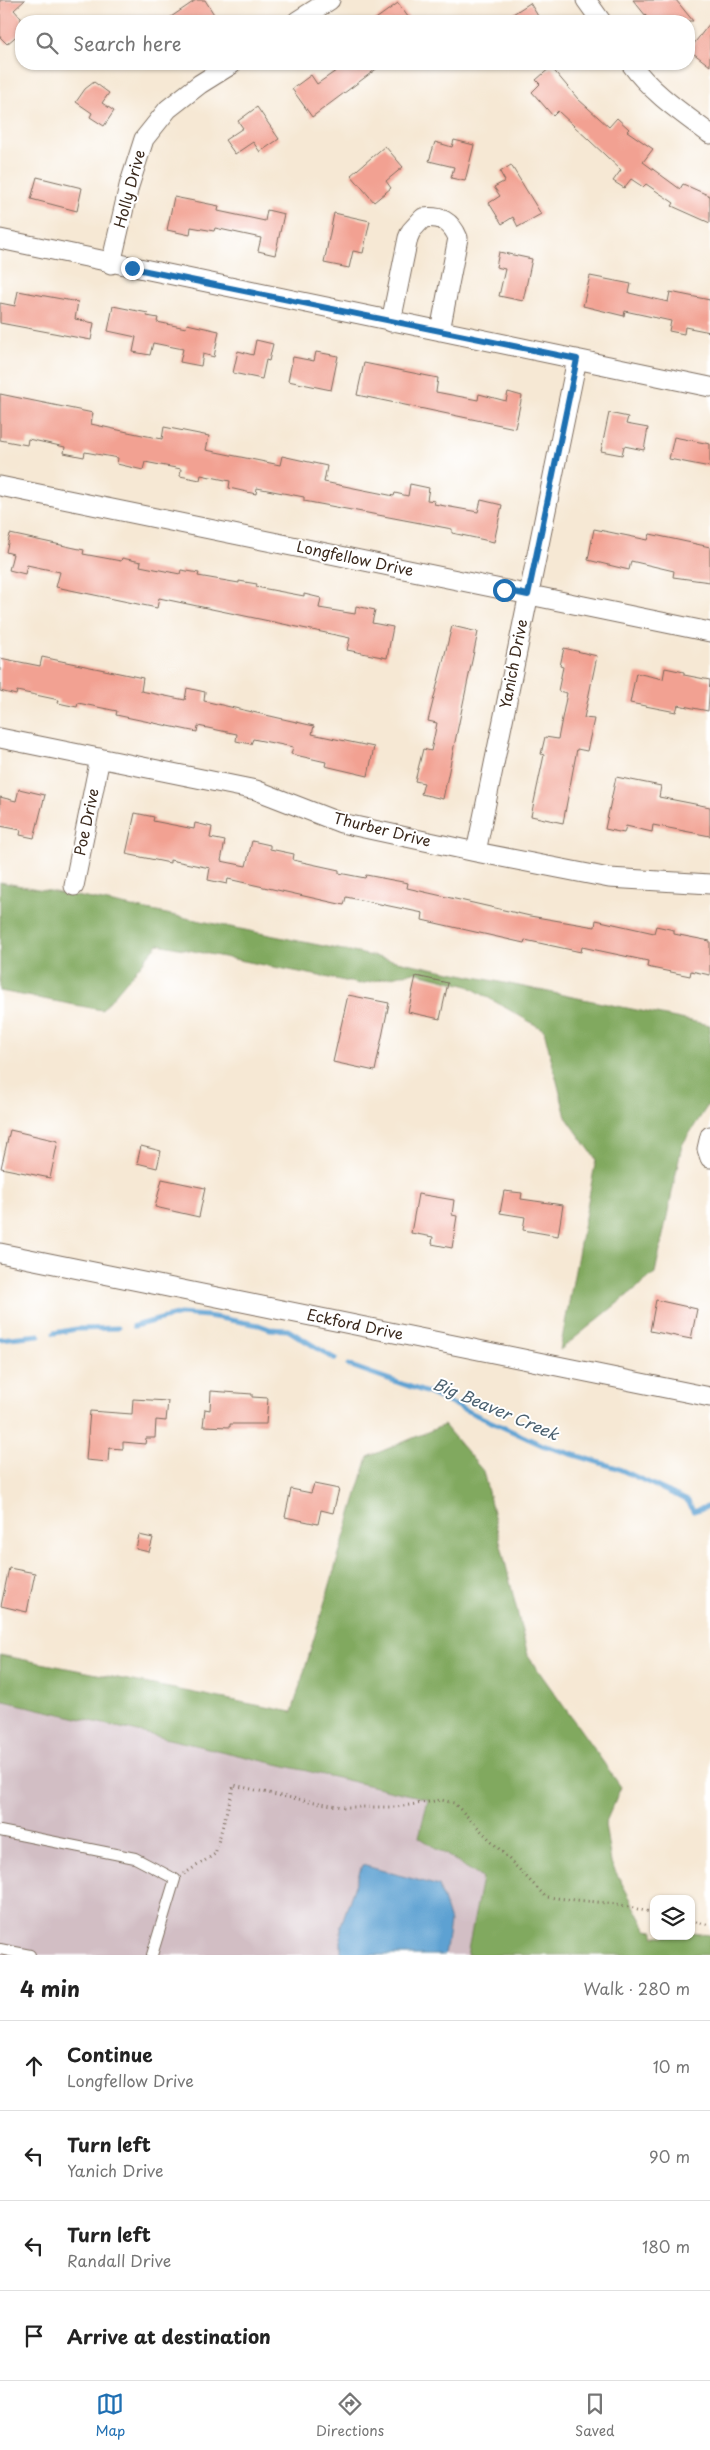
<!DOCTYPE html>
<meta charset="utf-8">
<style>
body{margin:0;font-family:"Playpen Sans",sans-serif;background:#f6f6f6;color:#222}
.controls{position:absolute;right:15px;bottom:15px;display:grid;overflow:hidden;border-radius:10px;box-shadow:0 1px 4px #0004}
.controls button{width:45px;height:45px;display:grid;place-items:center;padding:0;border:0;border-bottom:1px solid #e0e0e0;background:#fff;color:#222;font:25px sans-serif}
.stop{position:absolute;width:15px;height:15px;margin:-11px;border:4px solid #1f6fb2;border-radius:50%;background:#fff}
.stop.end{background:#1f6fb2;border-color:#fff;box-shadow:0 1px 5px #0008}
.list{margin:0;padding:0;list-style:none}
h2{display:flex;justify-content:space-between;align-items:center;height:65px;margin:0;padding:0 20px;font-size:21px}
h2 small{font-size:16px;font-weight:400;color:#767676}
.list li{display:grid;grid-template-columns:32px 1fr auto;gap:15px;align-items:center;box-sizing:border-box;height:90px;padding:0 20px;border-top:1px solid #e0e0e0}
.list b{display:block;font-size:19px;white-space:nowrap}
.list p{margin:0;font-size:16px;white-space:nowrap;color:#767676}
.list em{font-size:16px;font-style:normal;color:#767676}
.icon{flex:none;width:28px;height:28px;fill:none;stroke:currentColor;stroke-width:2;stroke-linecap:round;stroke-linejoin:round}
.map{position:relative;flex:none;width:710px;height:1955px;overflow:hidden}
.search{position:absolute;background:#fff;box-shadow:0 1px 4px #0004;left:15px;right:15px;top:15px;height:55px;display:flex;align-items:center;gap:12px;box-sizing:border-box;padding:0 18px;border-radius:20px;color:#767676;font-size:19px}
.sheet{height:425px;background:#fff}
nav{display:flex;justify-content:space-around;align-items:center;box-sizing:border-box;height:70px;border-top:1px solid #e0e0e0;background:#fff;font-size:14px;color:#767676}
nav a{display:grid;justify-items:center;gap:2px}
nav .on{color:#1f6fb2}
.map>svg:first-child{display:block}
.industrial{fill:#d2bec4}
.forest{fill:#81a95f;stroke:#5e6a3e}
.water{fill:#5da1d2;stroke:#4c6678}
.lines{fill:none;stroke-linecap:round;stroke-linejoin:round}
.stream{stroke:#5da1d2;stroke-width:5}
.building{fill:#f2a192}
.lane-casing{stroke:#7c6c5e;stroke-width:12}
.street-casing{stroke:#7c6c5e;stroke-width:21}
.path{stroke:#7c6c5e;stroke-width:3;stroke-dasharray:1 4;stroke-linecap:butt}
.lane{stroke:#fff;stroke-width:10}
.street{stroke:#fff;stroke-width:19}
.route{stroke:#1f6fb2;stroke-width:6}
.labels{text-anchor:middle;stroke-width:4;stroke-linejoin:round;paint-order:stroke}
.street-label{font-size:15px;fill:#3b2a1e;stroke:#fff}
.water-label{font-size:16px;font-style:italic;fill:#4a606f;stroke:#fff}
</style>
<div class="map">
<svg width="710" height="1955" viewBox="0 0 710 1955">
<rect width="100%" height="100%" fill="#fff"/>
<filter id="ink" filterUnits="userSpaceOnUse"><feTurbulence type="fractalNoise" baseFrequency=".02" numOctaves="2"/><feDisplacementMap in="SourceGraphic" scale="10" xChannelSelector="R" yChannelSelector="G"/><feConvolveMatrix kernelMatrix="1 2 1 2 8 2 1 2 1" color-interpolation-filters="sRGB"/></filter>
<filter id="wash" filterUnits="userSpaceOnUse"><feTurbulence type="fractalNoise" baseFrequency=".0096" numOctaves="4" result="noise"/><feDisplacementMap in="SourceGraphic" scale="20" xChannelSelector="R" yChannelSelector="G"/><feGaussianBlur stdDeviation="1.12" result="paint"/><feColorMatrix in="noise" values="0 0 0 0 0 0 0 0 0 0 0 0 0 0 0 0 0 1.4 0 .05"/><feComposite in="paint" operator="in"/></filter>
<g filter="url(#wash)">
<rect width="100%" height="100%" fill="#f6e8d4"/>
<path class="industrial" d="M 0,1700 L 428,1799 L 419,1837 L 482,1878 L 467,1955 L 0,1955 Z"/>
<path class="forest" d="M 0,882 L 103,901 L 710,1025 L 710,1102 L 682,1145 L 655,1273 L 560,1350 L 596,1159 L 566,1117 L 544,1030 L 468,986 L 414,972 L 360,984 L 158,944 L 102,1010 L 0,991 Z
M 444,1425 L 483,1471 L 528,1656 L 621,1787 L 605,1824 L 611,1863 L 647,1930 L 654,1931 L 654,1936 L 691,1936 L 691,1933 L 710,1935 L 710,1955 L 467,1955 L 482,1878 L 419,1837 L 428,1799 L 0,1700 L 0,1655 L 292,1712 L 368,1457 Z"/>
<path class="water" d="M 362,1865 L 439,1886 L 450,1922 L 445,1955 L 341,1955 L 341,1925 Z"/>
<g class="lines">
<path class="stream" d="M 134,1326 L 180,1314 L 208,1316 L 259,1325 L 270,1329 L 288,1330 L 335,1359
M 54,1333 L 76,1329 L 118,1328
M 0,1339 L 39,1335
M 348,1365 L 428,1393 L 542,1445 L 617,1468 L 688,1501 L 693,1511 L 710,1506"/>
</g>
<g id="blocks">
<path class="building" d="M 0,0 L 25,0 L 14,10 L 21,18 L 21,32 L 7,44 L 0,37 Z
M 196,0 L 205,0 L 215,16 L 208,21 L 165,21 Z
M 633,0 L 676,0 L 693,21 L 650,21 Z
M 398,3 L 411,21 L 373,21 Z
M 530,3 L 541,21 L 502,21 Z
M 710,23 L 710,66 L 689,50 Z
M 346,64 L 383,64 L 312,117 L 292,89 L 311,75 L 317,84 Z
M 551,67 L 578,99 L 609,127 L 617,118 L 629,129 L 627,131 L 653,149 L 643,162 L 680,189 L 683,184 L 710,196 L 710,223 L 672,206 L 674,203 L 646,184 L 643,187 L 631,179 L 624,188 L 613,181 L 621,170 L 558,111 L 553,116 L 532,92 L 540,84 L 536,80 Z
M 94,82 L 109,93 L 102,103 L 114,111 L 104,126 L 90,117 L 92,113 L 76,102 L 85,89 Z
M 257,107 L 279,139 L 260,152 L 253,142 L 235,154 L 225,140 L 243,128 L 238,121 Z
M 454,140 L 474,145 L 465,181 L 451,178 L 454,167 L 429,161 L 435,142 L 452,147 Z
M 385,146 L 403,167 L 386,181 L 391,188 L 374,202 L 351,175 Z
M 511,165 L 541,214 L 518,227 L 513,217 L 502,224 L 489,203 L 500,196 L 494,187 L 505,181 L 500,172 Z
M 37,177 L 82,188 L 77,211 L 31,199 Z
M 174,197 L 219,206 L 218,211 L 265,221 L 267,210 L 284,214 L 275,255 L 258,251 L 261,238 L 215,228 L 214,231 L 191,227 L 190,235 L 167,230 Z
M 334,213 L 370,221 L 363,253 L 353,251 L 349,268 L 324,263 Z
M 499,252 L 532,259 L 523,301 L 499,296 L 505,269 L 496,267 Z
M 590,276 L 631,284 L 629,293 L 668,302 L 670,292 L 710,300 L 710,332 L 685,327 L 684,334 L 669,331 L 671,321 L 625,311 L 624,316 L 583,306 Z
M 18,291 L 78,302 L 75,319 L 94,323 L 91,340 L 0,323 L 0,303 L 15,306 Z
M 113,306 L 148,313 L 147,316 L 158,318 L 157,322 L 186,328 L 187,324 L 219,331 L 214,357 L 203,354 L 201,366 L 180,362 L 183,349 L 153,343 L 150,355 L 133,352 L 136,337 L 108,331 Z
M 256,340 L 273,344 L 269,361 L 266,360 L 262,379 L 233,373 L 238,351 L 253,355 Z
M 316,352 L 338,356 L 331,390 L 288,381 L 293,357 L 314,361 Z
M 364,363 L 438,378 L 436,392 L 478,400 L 479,394 L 506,401 L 508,392 L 522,396 L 515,428 L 357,395 Z
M 0,394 L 93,413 L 91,424 L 123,431 L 162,439 L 164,427 L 209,436 L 206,450 L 280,465 L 282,456 L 327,466 L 324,482 L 394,496 L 395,493 L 408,496 L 410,484 L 429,488 L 427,500 L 435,501 L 434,504 L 478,512 L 481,500 L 502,505 L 494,542 L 452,533 L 452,529 L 304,501 L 304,497 L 257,488 L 256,494 L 229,488 L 230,481 L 201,475 L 200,480 L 180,476 L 181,469 L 145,462 L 143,470 L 117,464 L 118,458 L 85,452 L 84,457 L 64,453 L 65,447 L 28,439 L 27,445 L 0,440 Z
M 609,413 L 628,417 L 626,424 L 648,428 L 644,450 L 624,446 L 622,455 L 601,451 Z
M 674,437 L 710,444 L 710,467 L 669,459 Z
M 594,529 L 648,540 L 650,534 L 710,547 L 710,582 L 673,577 L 674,571 L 631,561 L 629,570 L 588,560 Z
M 10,534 L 84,550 L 83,554 L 121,561 L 122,558 L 141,562 L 140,566 L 180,574 L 181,570 L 199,573 L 198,576 L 239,583 L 239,581 L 257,584 L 256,587 L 304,596 L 304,594 L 321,598 L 319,608 L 355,614 L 356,606 L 375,610 L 372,623 L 393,627 L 387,658 L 347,650 L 350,638 L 159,598 L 157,608 L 56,587 L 60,572 L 27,565 L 25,574 L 9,570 L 13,554 L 6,552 Z
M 452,626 L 478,632 L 443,799 L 421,794 L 424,783 L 415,781 L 423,749 L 431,751 L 437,723 L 428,721 Z
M 564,648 L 597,656 L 584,718 L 594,719 L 587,751 L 577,749 L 563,823 L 531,816 L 544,755 L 541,754 L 545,737 L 558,739 L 567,693 L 558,691 L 563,667 L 560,666 Z
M 42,657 L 143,678 L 141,691 L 185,700 L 187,688 L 205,692 L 204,701 L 314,726 L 312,734 L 374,747 L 368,776 L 325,766 L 326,762 L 291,754 L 293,747 L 253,739 L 251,744 L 236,741 L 237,734 L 198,726 L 197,732 L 116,715 L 117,711 L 78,703 L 77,707 L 58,703 L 59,700 L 17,691 L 16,695 L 0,691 L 0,658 L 40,666 Z
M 665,668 L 684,672 L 684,675 L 710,680 L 708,711 L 678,705 L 676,712 L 630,703 L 636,673 L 663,679 Z
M 616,777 L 661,786 L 659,797 L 710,807 L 710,836 L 653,825 L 652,832 L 626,826 L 624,833 L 605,829 Z
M 19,789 L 45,795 L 34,838 L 20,835 L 21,830 L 0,826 L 0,797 L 16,801 Z
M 135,813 L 154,817 L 153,821 L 194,829 L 195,823 L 212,827 L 210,838 L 225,841 L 221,861 L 246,866 L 252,841 L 270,845 L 270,849 L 294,854 L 293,860 L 339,870 L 339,873 L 365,878 L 366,875 L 408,883 L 407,888 L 530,916 L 595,927 L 596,920 L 654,933 L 656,926 L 674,930 L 674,934 L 710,941 L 710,975 L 691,971 L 690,976 L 647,967 L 648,961 L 582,947 L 581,952 L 525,940 L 524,943 L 422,920 L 423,913 L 346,897 L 344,905 L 228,879 L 227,884 L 208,880 L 210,868 L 170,860 L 170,863 L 126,854 Z
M 416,976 L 448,983 L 440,1019 L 408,1012 Z
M 348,995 L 389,1003 L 375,1071 L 333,1062 Z
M 10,1130 L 58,1141 L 50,1178 L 1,1168 Z
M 141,1146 L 161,1151 L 157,1168 L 137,1163 Z
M 162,1179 L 205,1188 L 199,1217 L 155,1207 Z
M 504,1191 L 522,1193 L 521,1199 L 563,1205 L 558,1236 L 523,1230 L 525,1217 L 500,1213 Z
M 418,1194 L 454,1200 L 452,1215 L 457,1216 L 452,1248 L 432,1244 L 433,1237 L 411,1233 Z
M 656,1300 L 697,1309 L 691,1339 L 650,1331 Z
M 211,1391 L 252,1394 L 252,1397 L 268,1398 L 266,1424 L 230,1424 L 230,1427 L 203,1426 L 205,1409 L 210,1410 Z
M 133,1399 L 168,1401 L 166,1421 L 156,1420 L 155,1438 L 146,1438 L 145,1444 L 123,1442 L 123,1449 L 109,1448 L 108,1462 L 86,1460 L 90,1411 L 132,1414 Z
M 314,1484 L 339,1489 L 333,1513 L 321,1510 L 318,1524 L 285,1517 L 291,1489 L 311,1493 Z
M 139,1535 L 153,1538 L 149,1552 L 136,1549 Z
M 9,1568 L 35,1573 L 27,1612 L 1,1606 Z"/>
</g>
</g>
<g filter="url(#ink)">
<use href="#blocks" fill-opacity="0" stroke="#7c6c5e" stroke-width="1"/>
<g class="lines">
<g class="lane-casing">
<path id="lane" d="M 0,1831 L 135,1858 L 175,1879 L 152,1955
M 0,1949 L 30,1955"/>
</g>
<g class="street-casing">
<path id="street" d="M 586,0 L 601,21
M 297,21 L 330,0
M 631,64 C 651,92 682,113 710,134
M 0,239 L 710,387
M 111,264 L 129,186 L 144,139 L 168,109 L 200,84 L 232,64
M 391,322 L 408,238 L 411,231 L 423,218 C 441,216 451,221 458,238 L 440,331
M 0,486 L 710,632
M 0,738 L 256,790 L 341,823 L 476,852 L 609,878 L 710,884
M 476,852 L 577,359
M 74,886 L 100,758
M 710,1136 L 707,1149 L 710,1158
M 0,1253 L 710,1397"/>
</g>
<path class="path" d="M 184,1874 L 215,1854 L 234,1785 L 281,1796 L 343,1807 L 397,1807 L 441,1800 L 454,1803 L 546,1897 L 617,1904 L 654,1913
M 691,1921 L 710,1925"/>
<use href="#lane" class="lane"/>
<use href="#street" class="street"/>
</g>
</g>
<g class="lines" filter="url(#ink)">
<path class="route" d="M 132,268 L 577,359 L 528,595 L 504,590"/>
</g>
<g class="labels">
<g class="street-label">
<text transform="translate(130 189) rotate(-75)" y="5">Holly Drive</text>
<text transform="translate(355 559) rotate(12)" y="5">Longfellow Drive</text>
<text transform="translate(514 664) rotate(-79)" y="5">Yanich Drive</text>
<text transform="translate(87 822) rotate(-78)" y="5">Poe Drive</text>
<text transform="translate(382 830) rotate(14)" y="5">Thurber Drive</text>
<text transform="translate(355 1325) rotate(12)" y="5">Eckford Drive</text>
</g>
<g class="water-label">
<text transform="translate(496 1409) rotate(23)" y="6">Big Beaver Creek</text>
</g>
</g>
</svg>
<div class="controls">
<button><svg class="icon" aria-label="layers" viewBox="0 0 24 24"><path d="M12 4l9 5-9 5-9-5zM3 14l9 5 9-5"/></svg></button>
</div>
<div class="stop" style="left:504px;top:590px"></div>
<div class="stop end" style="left:132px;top:268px"></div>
<div class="search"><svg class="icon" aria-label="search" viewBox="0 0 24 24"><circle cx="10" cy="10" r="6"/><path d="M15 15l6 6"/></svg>Search here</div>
</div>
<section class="sheet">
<h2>4 min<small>Walk · 280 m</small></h2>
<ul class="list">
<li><svg class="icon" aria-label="ahead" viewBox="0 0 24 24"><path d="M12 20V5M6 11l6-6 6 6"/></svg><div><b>Continue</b><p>Longfellow Drive</p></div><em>10 m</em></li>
<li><svg class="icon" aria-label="left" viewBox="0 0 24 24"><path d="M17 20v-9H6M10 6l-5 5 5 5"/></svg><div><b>Turn left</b><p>Yanich Drive</p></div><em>90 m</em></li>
<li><svg class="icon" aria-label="left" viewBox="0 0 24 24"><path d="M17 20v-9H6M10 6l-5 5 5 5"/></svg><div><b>Turn left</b><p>Randall Drive</p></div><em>180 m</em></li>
<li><svg class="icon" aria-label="arrive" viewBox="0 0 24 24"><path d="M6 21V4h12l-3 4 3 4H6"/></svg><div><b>Arrive at destination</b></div></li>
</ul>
</section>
<nav>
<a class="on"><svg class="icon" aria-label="map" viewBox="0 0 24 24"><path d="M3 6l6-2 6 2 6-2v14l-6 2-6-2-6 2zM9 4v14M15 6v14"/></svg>Map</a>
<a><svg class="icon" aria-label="directions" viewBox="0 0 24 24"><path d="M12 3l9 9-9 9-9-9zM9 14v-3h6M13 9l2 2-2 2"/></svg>Directions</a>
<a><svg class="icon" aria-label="saved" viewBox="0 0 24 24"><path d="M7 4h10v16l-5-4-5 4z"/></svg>Saved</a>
</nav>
